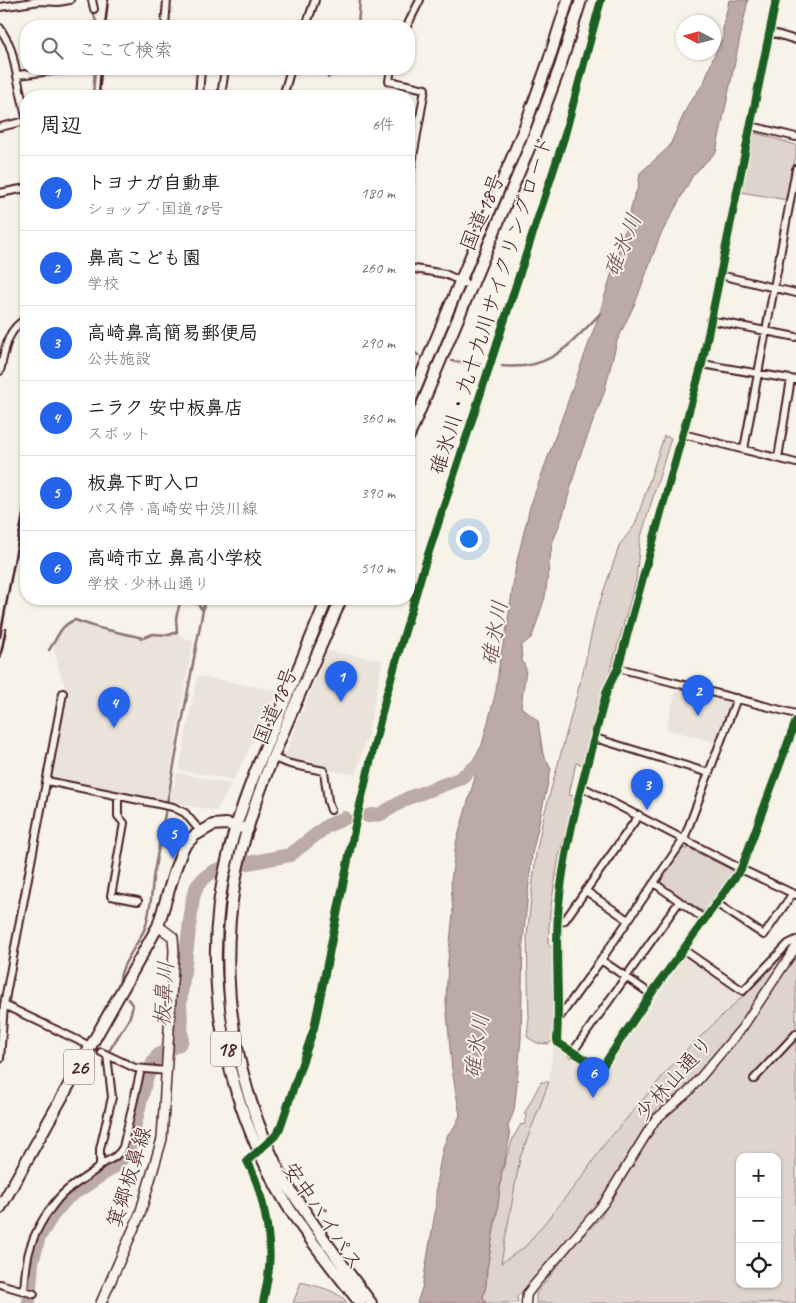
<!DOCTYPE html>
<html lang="ja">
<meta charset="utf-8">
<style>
body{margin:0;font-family:Caveat,"Klee One",sans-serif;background:#f6f6f6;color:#202124}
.controls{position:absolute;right:15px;bottom:15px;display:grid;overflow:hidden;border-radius:10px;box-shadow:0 1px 4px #0004}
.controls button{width:45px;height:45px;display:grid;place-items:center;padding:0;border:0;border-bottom:1px solid #e0e0e0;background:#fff;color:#202124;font:25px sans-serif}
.compass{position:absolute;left:676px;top:15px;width:45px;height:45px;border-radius:50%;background:#fff;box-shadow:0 1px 4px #0004;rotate:276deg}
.you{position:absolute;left:468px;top:538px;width:18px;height:18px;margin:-12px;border:4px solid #fff;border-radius:50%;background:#1a73e8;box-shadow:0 0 0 8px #1a73e833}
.badge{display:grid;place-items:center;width:32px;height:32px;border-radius:50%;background:#2563eb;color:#fff;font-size:16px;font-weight:700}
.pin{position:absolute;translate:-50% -41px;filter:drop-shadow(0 1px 2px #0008)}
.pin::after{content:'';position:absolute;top:26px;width:18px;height:15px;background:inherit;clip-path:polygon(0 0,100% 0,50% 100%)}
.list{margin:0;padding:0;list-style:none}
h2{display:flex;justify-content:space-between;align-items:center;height:65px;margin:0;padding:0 20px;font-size:21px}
h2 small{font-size:16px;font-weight:400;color:#757577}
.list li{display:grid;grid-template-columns:32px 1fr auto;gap:15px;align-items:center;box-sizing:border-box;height:75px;padding:0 20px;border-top:1px solid #e0e0e0}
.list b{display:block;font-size:19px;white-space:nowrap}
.list p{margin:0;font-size:16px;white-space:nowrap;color:#757577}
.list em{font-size:16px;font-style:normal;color:#757577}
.icon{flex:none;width:28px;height:28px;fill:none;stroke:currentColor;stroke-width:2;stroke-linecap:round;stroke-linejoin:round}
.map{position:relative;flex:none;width:796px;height:1303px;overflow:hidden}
.search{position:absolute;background:#fff;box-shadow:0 1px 4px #0004;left:20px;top:20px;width:395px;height:55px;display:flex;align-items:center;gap:12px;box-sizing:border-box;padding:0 18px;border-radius:20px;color:#757577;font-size:19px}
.panel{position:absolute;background:#fff;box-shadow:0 1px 4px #0004;left:20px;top:90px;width:395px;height:515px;border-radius:20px}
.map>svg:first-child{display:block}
.built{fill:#eae3da}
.green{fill:#ded4cc;stroke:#947a7c;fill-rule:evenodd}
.water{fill:#bcaaa7;stroke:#8e7275}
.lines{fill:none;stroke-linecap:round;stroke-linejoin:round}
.stream{stroke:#8e7275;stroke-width:2.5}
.river{stroke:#bcaaa7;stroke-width:14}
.minor-casing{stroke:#4a1f2b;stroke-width:10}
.tertiary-casing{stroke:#4a1f2b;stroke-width:11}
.secondary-casing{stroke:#4a1f2b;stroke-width:12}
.primary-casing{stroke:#4a1f2b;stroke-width:14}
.trunk-casing{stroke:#4a1f2b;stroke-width:14}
.minor{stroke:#f7f3e8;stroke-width:6}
.tertiary{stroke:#f7f3e8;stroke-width:8}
.secondary{stroke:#f7f3e8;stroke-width:9}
.primary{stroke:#f7f3e8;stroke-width:10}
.trunk{stroke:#f7f3e8;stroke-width:10}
.rail{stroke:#4a1f2b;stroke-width:2.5}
.cycleway-casing{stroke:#f7f3e8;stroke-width:11}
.cycleway{stroke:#1b5e20;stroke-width:8}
.labels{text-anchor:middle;stroke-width:4;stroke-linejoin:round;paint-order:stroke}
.shield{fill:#f7f3e8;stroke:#7e5f64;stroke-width:1}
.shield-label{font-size:20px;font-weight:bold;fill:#4a1f2b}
.street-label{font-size:21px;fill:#4a1f2b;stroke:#f7f3e8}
.water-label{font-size:22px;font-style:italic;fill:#6c4950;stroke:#f7f3e8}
</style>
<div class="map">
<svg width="796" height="1303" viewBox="0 0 796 1303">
<rect width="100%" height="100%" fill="#f7f3e8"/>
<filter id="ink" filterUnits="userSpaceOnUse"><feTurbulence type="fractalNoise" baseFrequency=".02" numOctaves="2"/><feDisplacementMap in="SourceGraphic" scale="10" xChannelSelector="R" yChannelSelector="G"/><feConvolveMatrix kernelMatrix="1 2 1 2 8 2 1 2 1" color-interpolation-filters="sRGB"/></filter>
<g filter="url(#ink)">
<path class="built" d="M 74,620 L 99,629 L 125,635 L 133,638 L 143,639 L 153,634 L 169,635 L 176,633 L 193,642 L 168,785 L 174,786 L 177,773 L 232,784 L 216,811 L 54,778 L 52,775 L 67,694 L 59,669 L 54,647 L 57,634 L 71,621 Z
M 327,651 L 383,660 L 366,743 L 364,743 L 356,775 L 287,762 L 284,756 Z
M 197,676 L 279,691 L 233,780 L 179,770 Z
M 677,686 L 730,699 L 731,703 L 717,743 L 666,729 Z
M 686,954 L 743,996 L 680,1056 L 603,1146 L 582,1177 L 525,1247 L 501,1264 L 520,1158 L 549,1082 L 554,1043 L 604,1074 Z"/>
<path class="green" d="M 756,133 L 796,145 L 796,155 L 787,200 L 741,192 L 752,135 Z
M 664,436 L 671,438 L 640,540 L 636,580 L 584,765 L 576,763 L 569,795 L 576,796 L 559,856 L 550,912 L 548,944 L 553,949 L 556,1001 L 555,1038 L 549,1044 L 537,1043 L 527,1037 L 529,1018 L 527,936 L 536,854 L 543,819 L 583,672 L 596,613 L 620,544 L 635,525 Z
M 688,848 L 732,870 L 733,874 L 706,911 L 702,911 L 662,884 L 661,880 L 682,849 Z
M 787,948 L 791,949 L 736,1030 L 685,1090 L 660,1105 L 651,1117 L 600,1202 L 572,1237 L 517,1297 L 518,1303 L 485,1303 L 483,1297 L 486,1285 L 487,1269 L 497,1212 L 502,1171 L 513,1138 L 521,1124 L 524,1125 L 527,1116 L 524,1114 L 541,1082 L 549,1082 L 520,1158 L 501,1263 L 525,1247 L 582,1177 L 603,1146 L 680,1056 L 743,996 Z
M 796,956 L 796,1303 L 536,1303 L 536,1294 L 576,1243 L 601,1217 L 658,1124 L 670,1111 L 690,1096 L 744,1032 ZM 740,1157 L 777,1157 L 777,1284 L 740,1284 Z
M 301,1282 C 318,1287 336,1289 348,1303 L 293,1303 Z"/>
<path class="water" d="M 729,0 L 748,0 L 716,152 L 693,175 L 660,236 L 636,301 L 617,341 L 604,393 L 578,461 L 563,515 L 552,544 L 545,597 L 532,637 L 521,646 L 522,660 L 526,669 L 521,707 L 538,721 L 543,754 L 551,769 L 532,854 L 523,941 L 521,1039 L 516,1093 L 514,1111 L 508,1126 L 510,1137 L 502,1171 L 497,1212 L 487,1269 L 486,1285 L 483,1297 L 486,1303 L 417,1303 L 422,1288 L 435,1213 L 437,1178 L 443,1148 L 448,1134 L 455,1126 L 460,1115 L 452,1070 L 446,1002 L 448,960 L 453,914 L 451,881 L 456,843 L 476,774 L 476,766 L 472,762 L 482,745 L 496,691 L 500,658 L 507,627 L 516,565 L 530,507 L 599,315 L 629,217 L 634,196 L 638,188 L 640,173 L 669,147 L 689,103 L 704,83 L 713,58 L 723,37 L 723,28 Z"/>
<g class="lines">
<path class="stream" d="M 93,11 L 97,26
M 358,26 L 360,0
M 328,78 L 335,69
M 93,96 L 95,69
M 0,197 L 22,192
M 409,348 L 418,355
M 452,361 L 480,364
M 502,366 C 551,371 570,344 601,313
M 49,650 C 58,638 59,626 75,620 L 99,628 L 143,638 L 153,634 L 169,635 L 177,632 L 176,618 L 181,599 L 198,604 L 203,611
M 120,986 C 117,966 140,944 146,925 C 150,910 152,894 153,878 L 205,599
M 109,1051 L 129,1019 L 133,1006 L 128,999"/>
<path class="river" d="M 368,816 L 381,814 L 408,798 L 459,779 L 476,766 L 493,758
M 29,1303 L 32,1262 L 39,1237 L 52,1216 L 67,1198 L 114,1167 L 128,1152 L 146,1079 L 153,1063 L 158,1055 L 179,1044 L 182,1040 L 180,1004 L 193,897 L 197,886 L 204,878 L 212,872 L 222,868 L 290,855 L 327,826 L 345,818"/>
<g class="minor-casing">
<path id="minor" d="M 92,0 L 94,9
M 776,0 L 702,364 L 618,668 L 607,690 C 588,764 564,838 558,914 C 555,956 560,998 557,1040 L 558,1043 L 601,1069 L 651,994 L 741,869 L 796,721
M 0,7 L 40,1 L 58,2 L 70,0
M 165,26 L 167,0
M 306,26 L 315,0
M 407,26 L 420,0
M 0,28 L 9,44 L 12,53 L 26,117
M 770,32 L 796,40
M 391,69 L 389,81 L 425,89 L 409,180
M 18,75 L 68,69
M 199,96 L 201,69
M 221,96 L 225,69
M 283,96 L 291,69
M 751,126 L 796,137
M 0,127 L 26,121
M 0,193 L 26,188
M 409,268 L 445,274 L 471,286
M 720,275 L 796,293
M 710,320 L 796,337
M 702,364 L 796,380
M 0,371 C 5,351 6,330 26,319
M 683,434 L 796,463
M 744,449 L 796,169
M 778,458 L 791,379
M 618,668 L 796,714
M 595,738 L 709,773
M 273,758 L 290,764 L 324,771 L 328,801 L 331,810
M 47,781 L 173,807 L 185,813 L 200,831
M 582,787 L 741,869 L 796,895
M 118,796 L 118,816 L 124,823 L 111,896 L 138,901
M 654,883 L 704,919
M 586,891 L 628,920
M 716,903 L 764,935 L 793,893
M 558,924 L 565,920 L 639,815
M 684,950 L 743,991 L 788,944 L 796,940
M 601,960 L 651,994
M 4,1005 L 88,1045
M 559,1018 L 601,960 L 684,839 L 737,698
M 101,1052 L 135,1068 L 167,1071
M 572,1053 L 679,902
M 0,1059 L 4,1005 L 63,693
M 754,1079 L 796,1034
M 247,1161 L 251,1158
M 100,1164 L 100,1149 L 112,1097 L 107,1055
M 0,1284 L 34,1294
M 24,1291 C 26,1261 28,1244 44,1218 C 51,1208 57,1198 66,1191 C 76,1183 88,1176 98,1168 C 103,1160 116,1161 123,1147 L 141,1069"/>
</g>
<g class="tertiary-casing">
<path id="tertiary" d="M 526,1303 L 527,1294 L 534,1285 L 604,1203 L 655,1120 L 688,1092 L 742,1028 L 796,947"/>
</g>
<g class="secondary-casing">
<path id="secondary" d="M 101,1303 L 140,1214 L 162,1139 L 174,951 L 173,937 L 158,926"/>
</g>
<g class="primary-casing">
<path id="primary" d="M 0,1208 L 158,926 L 175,870 L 183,848 L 194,836 L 213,825 L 226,824 L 248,829"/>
</g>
<g class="trunk-casing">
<path id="trunk" d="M 409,404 L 524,129 L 548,63 L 568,0
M 409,436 L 535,134 L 560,67 L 581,0
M 327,599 C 311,638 295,676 279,715 C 260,760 241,804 229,852 C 198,971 224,1100 287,1205 C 308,1239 335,1271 360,1303
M 341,599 C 312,669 277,739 253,811 C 212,932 223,1057 279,1171 C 286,1185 295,1197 304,1210 C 325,1242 348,1272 371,1303"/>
</g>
<use href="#minor" class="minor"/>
<use href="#tertiary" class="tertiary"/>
<use href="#secondary" class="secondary"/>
<use href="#primary" class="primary"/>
<use href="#trunk" class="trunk"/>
<path class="rail" d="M 105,26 L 108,0
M 99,96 L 101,69
M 0,637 L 26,499
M 0,658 L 6,629"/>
<g class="cycleway-casing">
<path id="cycleway" d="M 776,0 L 702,364 L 618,668 L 607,690 C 588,764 564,838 558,914 C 555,956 560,998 557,1040 L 558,1043 L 601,1069 L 651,994 L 741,869 L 796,721
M 263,1303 C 265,1292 268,1280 269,1268 C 272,1238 262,1187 247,1161 L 275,1136 L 280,1128 L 314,1028 L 355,826 L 386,696 L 422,573 L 564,138 L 601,0"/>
</g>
<use href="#cycleway" class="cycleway"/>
</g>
</g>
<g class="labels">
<g class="shield">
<rect x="211" y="1031.5" width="30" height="35" rx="4"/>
<rect x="64" y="1049.5" width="30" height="35" rx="4"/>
</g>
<g class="shield-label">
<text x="226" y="1056">18</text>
<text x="79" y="1074">26</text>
</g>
<g class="street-label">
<text transform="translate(482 212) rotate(-67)" y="7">国道18号</text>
<text transform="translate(491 305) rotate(-72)" y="7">碓氷川・九十九川サイクリングロード</text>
<text transform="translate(275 706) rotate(-67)" y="7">国道18号</text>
<text transform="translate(674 1078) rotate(-48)" y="7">少林山通り</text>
<text transform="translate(129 1177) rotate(-73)" y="7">箕郷板鼻線</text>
<text transform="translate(323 1216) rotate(56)" y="7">安中バイパス</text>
</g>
<g class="water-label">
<text transform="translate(622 245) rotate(-68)" y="8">碓氷川</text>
<text transform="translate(494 633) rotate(-80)" y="8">碓氷川</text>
<text transform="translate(163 994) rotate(-86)" y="8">板鼻川</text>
<text transform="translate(476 1046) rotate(-81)" y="8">碓氷川</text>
</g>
</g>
</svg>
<div class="controls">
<button>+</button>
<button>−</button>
<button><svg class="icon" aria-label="locate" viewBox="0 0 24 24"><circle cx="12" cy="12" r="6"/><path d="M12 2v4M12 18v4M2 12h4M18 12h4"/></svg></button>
</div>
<svg class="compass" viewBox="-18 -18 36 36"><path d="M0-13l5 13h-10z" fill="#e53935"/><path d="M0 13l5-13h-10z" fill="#757577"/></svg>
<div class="you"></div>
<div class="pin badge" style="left:341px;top:702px">1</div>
<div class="pin badge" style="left:698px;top:716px">2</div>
<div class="pin badge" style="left:647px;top:810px">3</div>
<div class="pin badge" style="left:114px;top:728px">4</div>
<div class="pin badge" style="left:173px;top:859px">5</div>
<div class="pin badge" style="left:593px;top:1098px">6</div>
<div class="search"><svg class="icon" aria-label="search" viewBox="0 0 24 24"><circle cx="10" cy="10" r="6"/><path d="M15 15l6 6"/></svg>ここで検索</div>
<section class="panel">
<h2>周辺<small>6件</small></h2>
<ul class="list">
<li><span class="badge">1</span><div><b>トヨナガ自動車</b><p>ショップ · 国道18号</p></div><em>180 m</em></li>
<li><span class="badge">2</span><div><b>鼻高こども園</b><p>学校</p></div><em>260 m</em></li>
<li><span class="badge">3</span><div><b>高崎鼻高簡易郵便局</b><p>公共施設</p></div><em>290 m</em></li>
<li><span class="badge">4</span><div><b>ニラク 安中板鼻店</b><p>スポット</p></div><em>360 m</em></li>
<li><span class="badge">5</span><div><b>板鼻下町入口</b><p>バス停 · 高崎安中渋川線</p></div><em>390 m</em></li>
<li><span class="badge">6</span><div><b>高崎市立 鼻高小学校</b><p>学校 · 少林山通り</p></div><em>510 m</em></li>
</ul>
</section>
</div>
